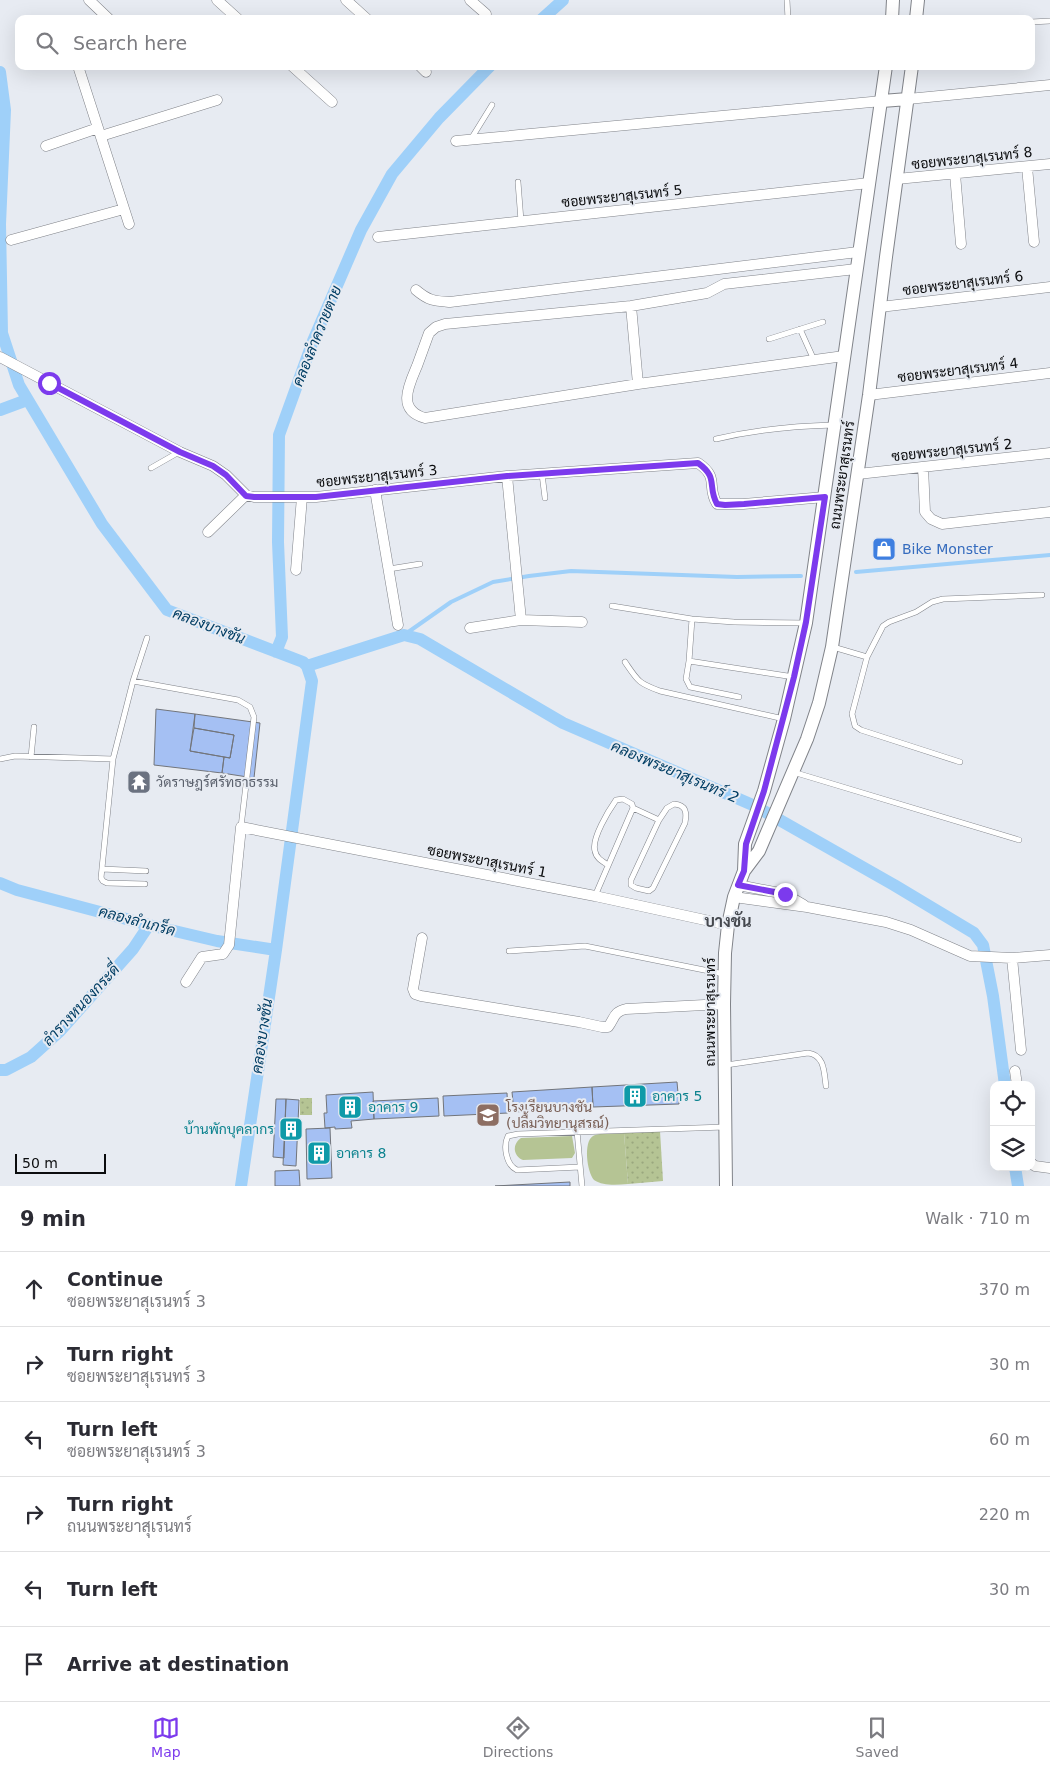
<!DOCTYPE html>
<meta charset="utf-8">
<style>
body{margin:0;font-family:"DejaVu Sans",Sarabun,sans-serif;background:#f2f2f3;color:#2b2b33}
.controls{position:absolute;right:15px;bottom:15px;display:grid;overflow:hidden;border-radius:10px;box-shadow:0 5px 20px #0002}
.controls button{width:45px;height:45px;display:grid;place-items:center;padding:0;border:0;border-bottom:1px solid #e1e1e2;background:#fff;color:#2b2b33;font:25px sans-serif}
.scale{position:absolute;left:15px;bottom:12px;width:91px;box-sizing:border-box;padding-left:5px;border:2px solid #0b0c0e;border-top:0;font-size:14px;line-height:18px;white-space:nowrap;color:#0b0c0e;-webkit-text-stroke:4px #e7ebf2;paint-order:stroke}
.stop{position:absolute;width:15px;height:15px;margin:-11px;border:4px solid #7c3aed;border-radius:50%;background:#fff}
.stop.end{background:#7c3aed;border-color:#fff;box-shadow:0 1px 5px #0008}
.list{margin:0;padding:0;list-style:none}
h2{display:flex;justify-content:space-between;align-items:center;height:65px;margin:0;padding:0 20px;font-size:21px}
h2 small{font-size:16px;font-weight:400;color:#7c7c81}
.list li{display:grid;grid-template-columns:32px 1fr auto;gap:15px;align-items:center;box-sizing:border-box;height:75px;padding:0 20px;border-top:1px solid #e1e1e2}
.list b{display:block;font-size:19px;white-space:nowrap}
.list p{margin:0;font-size:16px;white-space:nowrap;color:#7c7c81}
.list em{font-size:16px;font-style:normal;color:#7c7c81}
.icon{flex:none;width:28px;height:28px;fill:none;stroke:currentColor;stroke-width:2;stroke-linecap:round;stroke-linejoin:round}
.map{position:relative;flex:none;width:1050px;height:1186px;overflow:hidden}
.search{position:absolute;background:#fff;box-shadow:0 5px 20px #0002;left:15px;right:15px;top:15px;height:55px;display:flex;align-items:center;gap:12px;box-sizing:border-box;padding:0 18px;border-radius:10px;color:#7c7c81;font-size:19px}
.sheet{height:515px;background:#fff}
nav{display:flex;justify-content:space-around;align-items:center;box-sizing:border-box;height:70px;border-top:1px solid #e1e1e2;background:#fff;font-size:14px;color:#7c7c81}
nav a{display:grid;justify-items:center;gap:2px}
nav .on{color:#7c3aed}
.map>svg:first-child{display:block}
.park{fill:#b5c494}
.garden{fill:url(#garden-dots)}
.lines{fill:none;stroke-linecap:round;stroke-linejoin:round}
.stream{stroke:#9fd0f9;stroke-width:4}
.canal{stroke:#9fd0f9;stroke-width:12}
.building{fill:#a5c0f3;stroke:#72757b}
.service-casing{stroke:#808389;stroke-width:6}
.minor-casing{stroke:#808389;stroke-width:11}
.tertiary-casing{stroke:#808389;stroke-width:14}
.service{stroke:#fff;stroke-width:5}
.minor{stroke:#fff;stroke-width:10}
.tertiary{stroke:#fff;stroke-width:12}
.route{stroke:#7c3aed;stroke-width:6}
.labels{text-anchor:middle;stroke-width:4;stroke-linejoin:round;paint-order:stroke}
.street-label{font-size:14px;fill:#0b0c0e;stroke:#e7ebf2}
.shop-label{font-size:14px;fill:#366cbe;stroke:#e7ebf2;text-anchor:start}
.worship-label{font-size:14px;fill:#5b616d;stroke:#e7ebf2;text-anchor:start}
.culture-label{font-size:14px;fill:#0d838f;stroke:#e7ebf2;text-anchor:start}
.education-label{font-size:14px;fill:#785e54;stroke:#e7ebf2;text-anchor:start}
.water-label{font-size:15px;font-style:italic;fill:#023e64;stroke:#e7ebf2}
.quarter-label{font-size:16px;font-weight:bold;fill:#45484e;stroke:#e7ebf2}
</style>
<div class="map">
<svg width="1050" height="1186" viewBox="0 0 1050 1186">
<defs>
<pattern id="garden-dots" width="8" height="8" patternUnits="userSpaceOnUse" patternTransform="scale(1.25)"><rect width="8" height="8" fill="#b5c494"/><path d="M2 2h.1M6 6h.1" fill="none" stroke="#9aa77e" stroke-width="1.8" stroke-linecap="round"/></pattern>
</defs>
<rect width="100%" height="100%" fill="#e7ebf2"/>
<path class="park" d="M 624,1133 L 628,1184 C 616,1185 603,1186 594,1180 C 587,1172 583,1142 593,1136 C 601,1132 615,1134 624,1133 Z
M 572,1136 L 575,1153 L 572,1158 L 523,1160 C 513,1156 512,1144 521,1138 Z"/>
<path class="garden" d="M 300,1098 L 312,1098 L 312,1115 L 300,1115 Z
M 660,1131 L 663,1181 L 628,1184 L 624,1133 Z"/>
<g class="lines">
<path class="stream" d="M 856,572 L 1050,555
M 404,635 L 451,602 L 493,582 L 529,576 L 571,571 L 737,577 L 801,576"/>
<path class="canal" d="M 542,19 L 563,0
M 0,72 L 5,110 L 0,224 L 2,333 L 19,385 L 102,524 L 167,610 L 303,662 L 307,666 L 312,681 L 276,950 L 241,1186
M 0,410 L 27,400
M 276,652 L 282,637 L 278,542 L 279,435 L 313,341 L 361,230 L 392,174 L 439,118 L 490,66
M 307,666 L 404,635 L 420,639 L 563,723 L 755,806 L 894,885 L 974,933 L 983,945 L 993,996 L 1005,1085
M 0,883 L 17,890 L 149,925 L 217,941 L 276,950
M 0,1070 L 6,1070 L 31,1057 L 60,1031 L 133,949 L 149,925
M 1015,1167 L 1018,1186"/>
</g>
<path class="building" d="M 156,709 L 195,714 L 190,751 L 224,757 L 222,773 L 154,765 Z
M 195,714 L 260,723 L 254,778 L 222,773 L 224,757 L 230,758 L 234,735 L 194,728 Z
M 194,728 L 234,735 L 230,758 L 190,751 Z
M 677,1082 L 679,1104 L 593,1107 L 592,1087 Z
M 592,1087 L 593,1107 L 514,1112 L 512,1092 Z
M 373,1092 L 374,1119 L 351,1121 L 352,1128 L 335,1129 L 335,1127 L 325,1128 L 324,1113 L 327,1113 L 326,1095 Z
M 507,1093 L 508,1113 L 444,1116 L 443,1096 Z
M 438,1098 L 439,1116 L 374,1119 L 373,1101 Z
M 276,1099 L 286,1099 L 284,1158 L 273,1157 Z
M 286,1099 L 299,1100 L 296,1166 L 283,1165 Z
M 330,1128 L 332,1178 L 307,1179 L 306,1129 Z
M 299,1170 L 300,1186 L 275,1186 L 275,1171 Z
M 570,1182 L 570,1186 L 495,1186 L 513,1185 Z"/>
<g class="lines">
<g class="service-casing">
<path id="service" d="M 787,0 L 788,19
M 1031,22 L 1050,21
M 471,139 L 492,105
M 518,182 L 521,221
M 800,329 L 814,360
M 769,339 L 823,322
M 716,439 C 754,430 794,426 834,425
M 151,468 L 179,452
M 542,474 L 545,498
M 389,569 L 420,564
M 612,606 L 692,619 L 734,622 L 806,623
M 692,619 L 689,661 L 794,677
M 833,647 L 867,657 L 883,626 L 889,622 L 916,612 L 932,602 L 943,599 L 1042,595
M 867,657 L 852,714 L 855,726 L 861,730 L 960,762
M 689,661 L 686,679 L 690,687 L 739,697
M 625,662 C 638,681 638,683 660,691 L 784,719
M 133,681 L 238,700 L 250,707 L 254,717 L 241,827
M 31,757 L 34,727
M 0,759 L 15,756 L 113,759 L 133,681 L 147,638
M 113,759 L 101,878 L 103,881 L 107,883 L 145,884
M 793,772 L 1019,840
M 674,804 C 686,805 687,812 685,823 L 653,888 L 649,891 L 636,888 L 631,885 L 631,880 L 659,820 L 667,808 Z
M 633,808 L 659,820
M 102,869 L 146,871
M 595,896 L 633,808 L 632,804 L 623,799 L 616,800 C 609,810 591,839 595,851 C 596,858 602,861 608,865
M 509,951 L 585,946 L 724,974
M 726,1065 L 808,1053 C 825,1055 824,1073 826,1086
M 577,1131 L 582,1186
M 580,1167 L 517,1170 C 506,1165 503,1146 508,1136 L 518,1134 L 725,1127"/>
</g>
<g class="minor-casing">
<path id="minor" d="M 89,0 L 109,19
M 217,0 L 238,19
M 346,0 L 367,19
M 470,0 L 486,14
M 78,66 L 129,224
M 292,66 L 332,102
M 420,66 L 426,72
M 908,99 L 1050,85
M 101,136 L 217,100
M 456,141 L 882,101
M 46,146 L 98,128
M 1027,167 L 1034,242
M 955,174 L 961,244
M 897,179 L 1050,164
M 378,237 L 869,183
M 11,240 L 124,209
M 416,290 C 429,301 434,301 450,302 L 858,252
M 631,306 L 638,384
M 880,307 L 1050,287
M 844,356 L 638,384 L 425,418 C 396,410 409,385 417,366 C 421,355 425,344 429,333 L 436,327 L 445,324 L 631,306 L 707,293 L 724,284 L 856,269
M 0,357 L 180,452 L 213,466 L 226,475 L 246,495 L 254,497 L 316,497 L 507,476 L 698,463 C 720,478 706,486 717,504 L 743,504 L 825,497
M 869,395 L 1050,373
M 923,467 L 925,512 L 931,519 L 942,524 L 1050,512
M 858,474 L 1050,453
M 507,476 L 521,620 L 582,622
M 375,490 L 398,625
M 208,532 L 246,495
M 296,570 L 302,497
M 470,628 L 521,620
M 738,885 L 785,894 L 804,905
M 734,897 L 807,907 L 886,922 L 911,930 L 970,956 L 1012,958
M 422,938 L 413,989 L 415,994 L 421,996 L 579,1022 L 602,1027 L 608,1027 C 615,1018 613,1012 626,1009 L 724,1004
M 186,982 L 202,957 L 223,954 L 229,945 L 241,827 L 595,896 L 728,925
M 1021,1050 L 1012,958 L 1050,955
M 1015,1071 L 1017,1085
M 1031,1163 L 1035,1166 L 1050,1168"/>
</g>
<g class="tertiary-casing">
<path id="tertiary" d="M 892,19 L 893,0
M 916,19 L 918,0
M 882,101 L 908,99
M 744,871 L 759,851 L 807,739 L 819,703 L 832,647 L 869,395 L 886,257 L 912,66
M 726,1186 L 724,1004 L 725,953 L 728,925 L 734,897 L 744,871 L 745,844 L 764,791 L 784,719 L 806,623 L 886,66"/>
</g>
<use href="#service" class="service"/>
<use href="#minor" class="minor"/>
<use href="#tertiary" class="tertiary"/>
</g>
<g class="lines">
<path class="route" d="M 49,383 L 180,452 L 213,466 L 226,475 L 246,496 L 254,497 L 316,497 L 507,476 L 698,463 C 719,478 707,486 717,504 L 725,505 L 744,504 L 825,497 L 806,622 L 794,677 L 764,791 L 746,844 L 744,871 L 738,885 L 785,894"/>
</g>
<defs>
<g id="shop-square" transform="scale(1.25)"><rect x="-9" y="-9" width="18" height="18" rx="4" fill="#3f7fe0" stroke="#e7ebf2"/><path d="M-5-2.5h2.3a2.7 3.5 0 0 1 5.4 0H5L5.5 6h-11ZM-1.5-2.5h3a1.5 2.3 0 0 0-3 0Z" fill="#fff"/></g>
<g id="temple-square" transform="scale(1.25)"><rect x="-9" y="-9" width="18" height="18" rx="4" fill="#6b7280" stroke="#e7ebf2"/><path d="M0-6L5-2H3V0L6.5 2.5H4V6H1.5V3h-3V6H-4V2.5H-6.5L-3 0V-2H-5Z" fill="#fff"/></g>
<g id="building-square" transform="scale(1.25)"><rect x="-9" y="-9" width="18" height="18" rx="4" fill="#0f9aa8" stroke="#e7ebf2"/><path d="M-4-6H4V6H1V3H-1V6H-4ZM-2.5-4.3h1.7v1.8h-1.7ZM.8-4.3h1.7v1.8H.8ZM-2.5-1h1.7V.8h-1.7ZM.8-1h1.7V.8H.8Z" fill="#fff"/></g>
<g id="school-square" transform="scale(1.25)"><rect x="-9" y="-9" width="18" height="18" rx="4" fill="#8d6e63" stroke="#e7ebf2"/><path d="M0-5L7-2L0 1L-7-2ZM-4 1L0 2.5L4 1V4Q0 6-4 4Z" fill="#fff"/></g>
</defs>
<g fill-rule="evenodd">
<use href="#shop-square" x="884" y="549"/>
<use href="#temple-square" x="139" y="782"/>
<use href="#building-square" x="635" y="1096"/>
<use href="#building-square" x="350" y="1107"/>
<use href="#school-square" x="488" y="1115"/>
<use href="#building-square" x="291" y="1129"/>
<use href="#building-square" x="319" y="1153"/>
</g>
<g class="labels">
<g class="street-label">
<text transform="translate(972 158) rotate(-6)" y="5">ซอยพระยาสุเรนทร์ 8</text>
<text transform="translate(622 196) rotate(-6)" y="5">ซอยพระยาสุเรนทร์ 5</text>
<text transform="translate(963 283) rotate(-7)" y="5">ซอยพระยาสุเรนทร์ 6</text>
<text transform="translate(958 370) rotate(-7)" y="5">ซอยพระยาสุเรนทร์ 4</text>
<text transform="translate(952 450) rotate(-6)" y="5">ซอยพระยาสุเรนทร์ 2</text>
<text transform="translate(842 475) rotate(-82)" y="5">ถนนพระยาสุเรนทร์</text>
<text transform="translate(377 476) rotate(-6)" y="5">ซอยพระยาสุเรนทร์ 3</text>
<text transform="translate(487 861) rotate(11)" y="5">ซอยพระยาสุเรนทร์ 1</text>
<text transform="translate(710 1012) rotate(-90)" y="5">ถนนพระยาสุเรนทร์</text>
</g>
<g class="shop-label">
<text x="902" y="554">Bike Monster</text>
</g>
<g class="worship-label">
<text x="156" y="787">วัดราษฎร์ศรัทธาธรรม</text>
</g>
<g class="culture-label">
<text x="652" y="1101">อาคาร 5</text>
<text x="368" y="1112">อาคาร 9</text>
<text x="274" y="1134" text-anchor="end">บ้านพักบุคลากร</text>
<text x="336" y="1158">อาคาร 8</text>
</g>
<g class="education-label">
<text x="506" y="1112">โรงเรียนบางชัน<tspan x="506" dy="16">(ปลื้มวิทยานุสรณ์)</tspan></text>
</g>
<g class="water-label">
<text transform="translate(317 336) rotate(-68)" y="5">คลองลำควายตาย</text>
<text transform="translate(209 626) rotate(21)" y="5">คลองบางชัน</text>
<text transform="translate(675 772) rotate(23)" y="5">คลองพระยาสุเรนทร์ 2</text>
<text transform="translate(137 921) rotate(15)" y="5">คลองลำเกร็ด</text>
<text transform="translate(81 1005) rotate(-47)" y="5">ลำรางหนองกระดี่</text>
<text transform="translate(262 1036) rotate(-82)" y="5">คลองบางชัน</text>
</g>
<g class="quarter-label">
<text x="728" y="927">บางชัน</text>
</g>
</g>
</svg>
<div class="controls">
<button><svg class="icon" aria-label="locate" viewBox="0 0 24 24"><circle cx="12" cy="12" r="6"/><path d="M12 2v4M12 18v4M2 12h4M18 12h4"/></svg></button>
<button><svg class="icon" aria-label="layers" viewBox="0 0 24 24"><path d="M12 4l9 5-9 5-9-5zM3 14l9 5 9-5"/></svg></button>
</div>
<div class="scale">50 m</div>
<div class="stop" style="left:49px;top:383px"></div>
<div class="stop end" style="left:785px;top:894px"></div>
<div class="search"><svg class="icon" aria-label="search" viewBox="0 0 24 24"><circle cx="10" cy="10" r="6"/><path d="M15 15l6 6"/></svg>Search here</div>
</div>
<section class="sheet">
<h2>9 min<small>Walk · 710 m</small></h2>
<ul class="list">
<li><svg class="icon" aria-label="ahead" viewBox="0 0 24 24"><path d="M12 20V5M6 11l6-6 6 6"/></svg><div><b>Continue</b><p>ซอยพระยาสุเรนทร์ 3</p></div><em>370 m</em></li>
<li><svg class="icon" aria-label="right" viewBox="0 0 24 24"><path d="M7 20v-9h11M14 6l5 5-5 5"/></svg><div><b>Turn right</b><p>ซอยพระยาสุเรนทร์ 3</p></div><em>30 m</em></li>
<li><svg class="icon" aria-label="left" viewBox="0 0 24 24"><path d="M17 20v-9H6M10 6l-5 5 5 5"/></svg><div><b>Turn left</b><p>ซอยพระยาสุเรนทร์ 3</p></div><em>60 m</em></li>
<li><svg class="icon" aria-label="right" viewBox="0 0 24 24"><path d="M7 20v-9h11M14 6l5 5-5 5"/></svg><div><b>Turn right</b><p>ถนนพระยาสุเรนทร์</p></div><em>220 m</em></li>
<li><svg class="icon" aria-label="left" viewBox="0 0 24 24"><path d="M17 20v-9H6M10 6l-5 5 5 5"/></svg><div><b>Turn left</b></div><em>30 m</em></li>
<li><svg class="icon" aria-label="arrive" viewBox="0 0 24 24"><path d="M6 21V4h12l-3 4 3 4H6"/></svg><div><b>Arrive at destination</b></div></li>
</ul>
</section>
<nav>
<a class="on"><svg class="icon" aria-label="map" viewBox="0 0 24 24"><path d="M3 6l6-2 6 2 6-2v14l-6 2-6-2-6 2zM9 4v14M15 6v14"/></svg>Map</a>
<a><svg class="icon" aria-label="directions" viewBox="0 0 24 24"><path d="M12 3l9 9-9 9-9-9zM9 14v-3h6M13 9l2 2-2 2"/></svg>Directions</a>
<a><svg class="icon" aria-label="saved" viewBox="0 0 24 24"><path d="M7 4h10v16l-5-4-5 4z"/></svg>Saved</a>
</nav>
